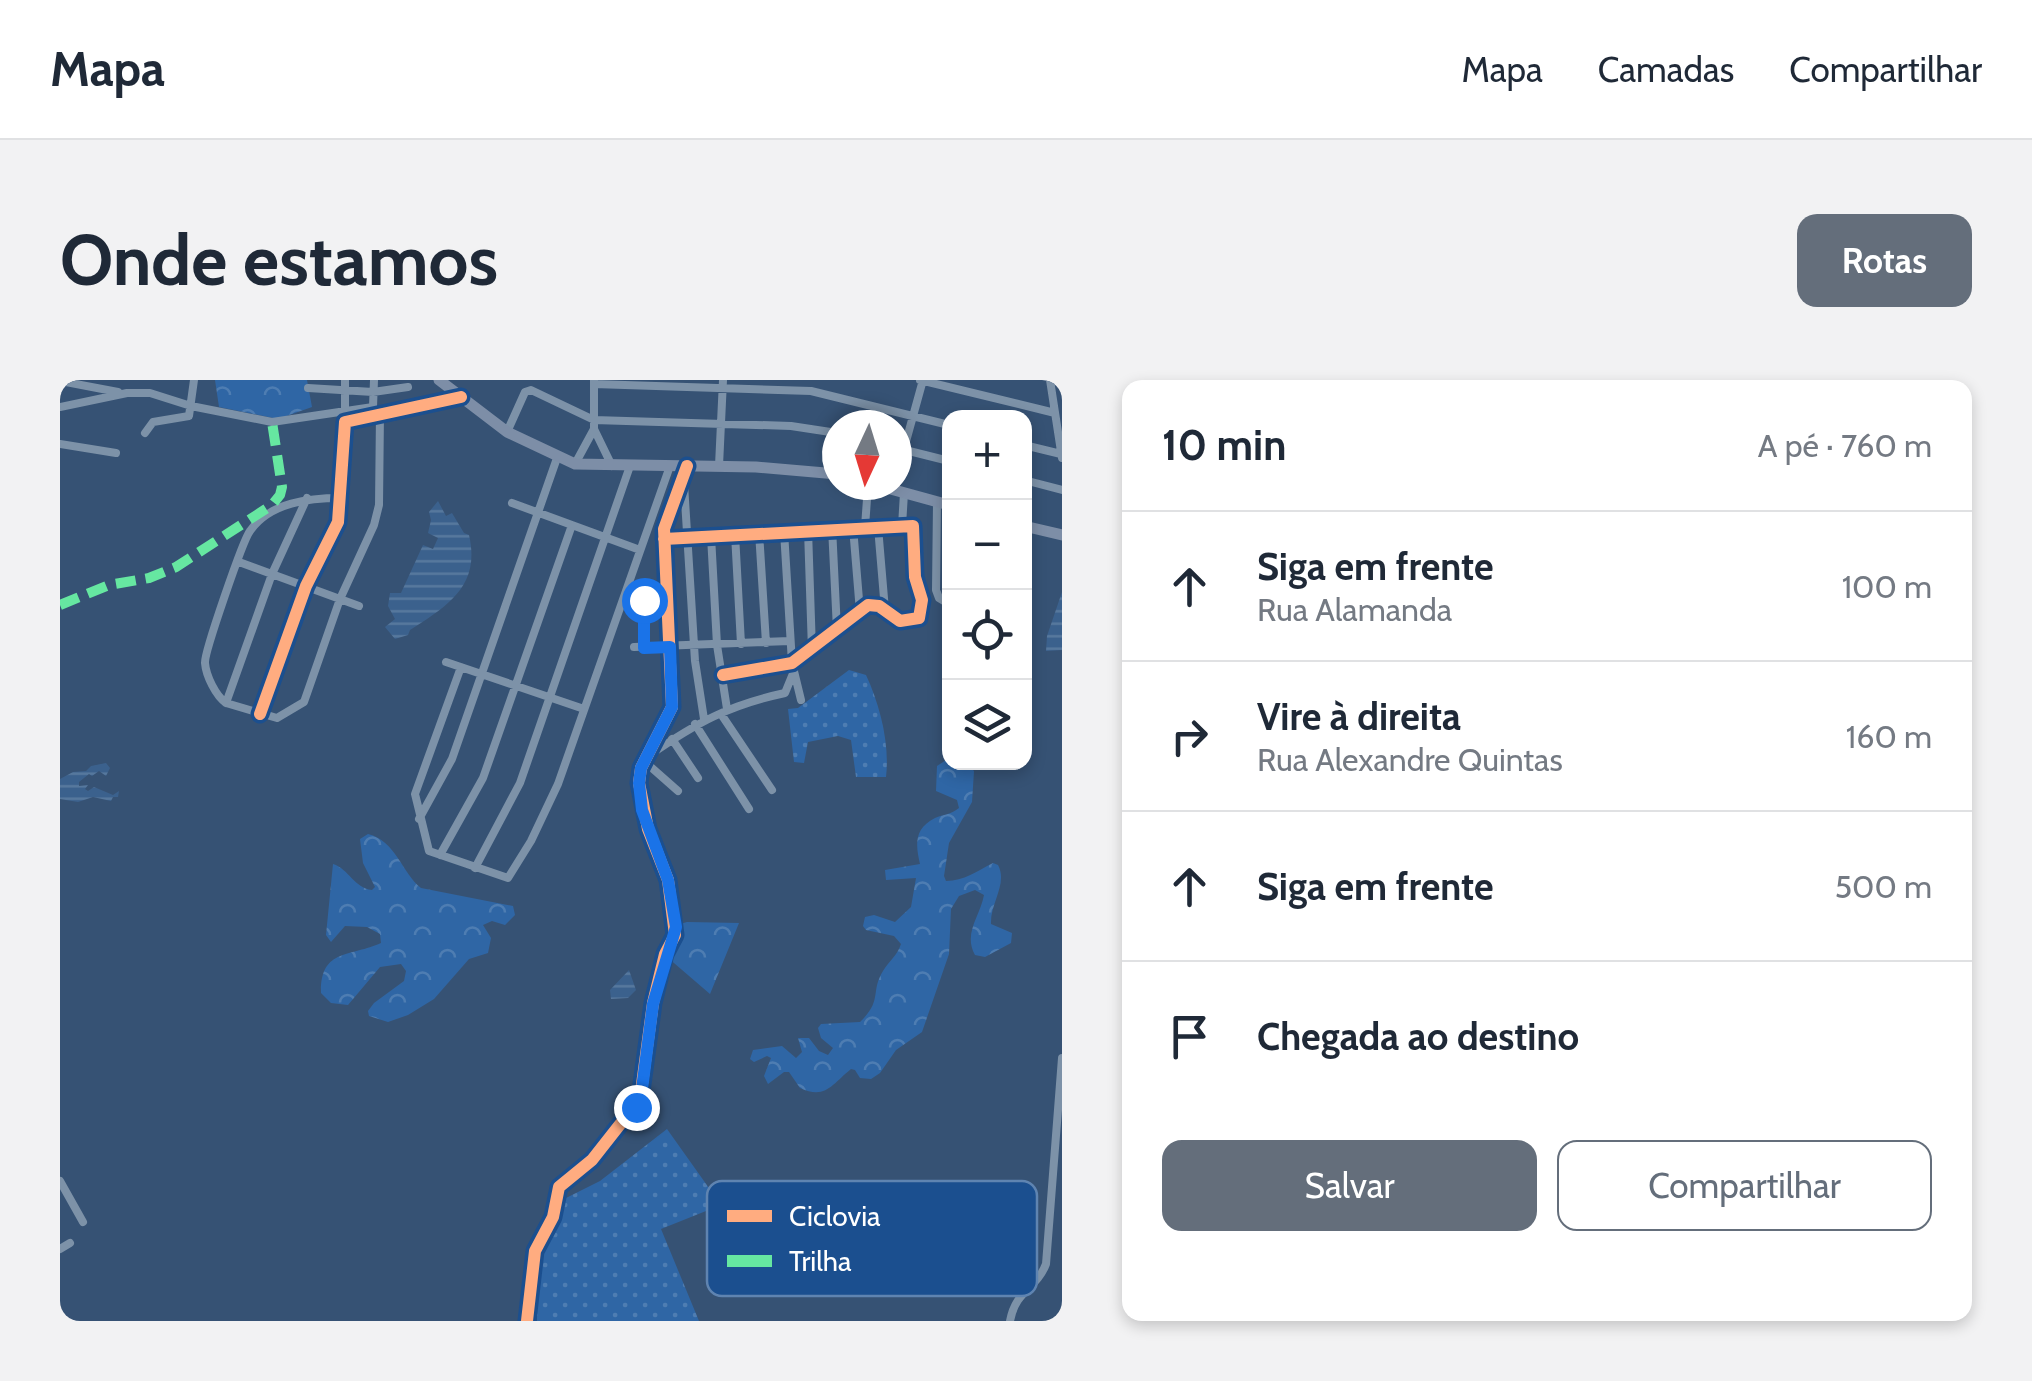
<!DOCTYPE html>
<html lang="pt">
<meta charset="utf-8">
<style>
body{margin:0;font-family:Cabin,sans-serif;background:#f2f2f3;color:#1f2937}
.controls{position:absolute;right:30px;top:30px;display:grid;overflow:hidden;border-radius:20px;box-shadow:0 5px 15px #0003}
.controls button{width:90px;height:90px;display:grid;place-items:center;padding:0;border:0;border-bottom:2px solid #e0e1e3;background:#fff;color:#1f2937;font:50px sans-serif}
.compass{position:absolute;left:762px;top:30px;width:90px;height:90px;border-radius:50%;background:#fff;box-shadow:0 5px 15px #0003;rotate:184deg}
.stop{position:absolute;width:30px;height:30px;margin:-22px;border:8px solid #1a73e8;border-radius:50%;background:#fff}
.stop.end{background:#1a73e8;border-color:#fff;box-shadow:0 2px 10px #0008}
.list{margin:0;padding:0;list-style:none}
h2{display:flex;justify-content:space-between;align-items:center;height:130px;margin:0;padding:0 40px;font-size:42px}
h2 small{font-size:32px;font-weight:400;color:#747a83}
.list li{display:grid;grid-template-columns:65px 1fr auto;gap:30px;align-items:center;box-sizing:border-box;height:150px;padding:0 40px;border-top:2px solid #e0e1e3}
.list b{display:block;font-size:38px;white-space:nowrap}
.list p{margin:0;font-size:32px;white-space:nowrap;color:#747a83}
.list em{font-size:32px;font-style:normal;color:#747a83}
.actions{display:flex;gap:20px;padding:30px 40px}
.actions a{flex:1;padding:22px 0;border:2px solid #646e7b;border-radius:20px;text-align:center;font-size:35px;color:#646e7b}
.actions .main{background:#646e7b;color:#fff}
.icon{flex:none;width:55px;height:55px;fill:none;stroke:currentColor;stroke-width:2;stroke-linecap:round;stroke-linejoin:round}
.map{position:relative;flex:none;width:1002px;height:941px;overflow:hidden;border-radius:20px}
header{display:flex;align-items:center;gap:60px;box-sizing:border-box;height:140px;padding:0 50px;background:#fff;border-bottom:2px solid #e0e1e3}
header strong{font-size:48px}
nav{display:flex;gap:55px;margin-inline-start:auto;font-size:35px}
.intro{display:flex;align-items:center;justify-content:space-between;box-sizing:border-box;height:240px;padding:0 60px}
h1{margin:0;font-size:70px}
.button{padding:25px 45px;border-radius:20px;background:#646e7b;color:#fff;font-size:35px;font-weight:700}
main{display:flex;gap:60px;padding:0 60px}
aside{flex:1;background:#fff;border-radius:20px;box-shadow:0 5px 15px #0003}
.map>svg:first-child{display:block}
.forest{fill:url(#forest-crowns)}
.garden{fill:url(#garden-dots)}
.water{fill:url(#water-rules)}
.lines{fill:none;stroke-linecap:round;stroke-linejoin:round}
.minor{stroke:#7d92a8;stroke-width:8}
.major{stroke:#7d8ea7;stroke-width:11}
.quiet{stroke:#66e7a1;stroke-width:10;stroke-dasharray:20 10;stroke-linecap:butt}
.cycleway-casing{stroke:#1b4f8f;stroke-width:19}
.cycleway{stroke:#ffac80;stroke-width:12}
.route{stroke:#1a73e8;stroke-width:12}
.key{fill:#1b4f8f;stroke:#5f84b1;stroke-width:2.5}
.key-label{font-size:28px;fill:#fff}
</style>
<header>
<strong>Mapa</strong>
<nav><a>Mapa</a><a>Camadas</a><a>Compartilhar</a></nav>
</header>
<div class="intro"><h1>Onde estamos</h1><a class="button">Rotas</a></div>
<main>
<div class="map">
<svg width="1002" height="941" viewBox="0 0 1002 941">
<defs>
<pattern id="forest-crowns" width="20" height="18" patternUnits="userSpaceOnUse" patternTransform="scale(2.5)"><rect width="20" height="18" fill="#2f66a5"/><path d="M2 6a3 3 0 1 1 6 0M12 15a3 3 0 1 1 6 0" fill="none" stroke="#4e7db2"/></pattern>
<pattern id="garden-dots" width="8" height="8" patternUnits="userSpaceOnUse" patternTransform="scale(2.5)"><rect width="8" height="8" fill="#2f66a5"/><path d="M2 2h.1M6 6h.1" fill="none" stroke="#4e7db2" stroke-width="1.8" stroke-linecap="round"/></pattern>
<pattern id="water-rules" width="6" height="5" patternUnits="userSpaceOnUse" patternTransform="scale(2.5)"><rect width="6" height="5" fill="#3b618d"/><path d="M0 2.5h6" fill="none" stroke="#58799e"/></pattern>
</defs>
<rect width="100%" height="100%" fill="#365274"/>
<path class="forest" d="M 155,0 L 247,0 L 252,27 L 218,39 L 159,27 Z
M 889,378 L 889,382 L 906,383 L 914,391 L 912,422 L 889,463 L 884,496 L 886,501 C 904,501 917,491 933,483 L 938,485 C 948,504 930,523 931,544 L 952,553 L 951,563 L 925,577 L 915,575 C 903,553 920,537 924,515 L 915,510 L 899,516 L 891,529 L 889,574 L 862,652 L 836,670 L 820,693 L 811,699 L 800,698 L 795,690 L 791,689 C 772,704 766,720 740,708 L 729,692 L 724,692 L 708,704 L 704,696 L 711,678 L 707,676 L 694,682 L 690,679 L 693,670 L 722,666 L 736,678 L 742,672 L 738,658 L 749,658 L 759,671 L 768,675 L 773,668 L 761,658 L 758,648 L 761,644 L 800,642 C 823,620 810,612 823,591 C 829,581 837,576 841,564 L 834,556 L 806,550 L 803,546 L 805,537 L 814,535 L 835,542 L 851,527 L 856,498 L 826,500 L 825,490 L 860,484 C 856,466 853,449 875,438 C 884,434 890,435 899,428 L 897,420 L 876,411 L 877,386 Z
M 308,454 C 336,461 342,493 361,508 L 453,526 L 455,535 L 445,545 L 432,541 L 423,545 L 431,558 L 428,573 L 409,579 L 374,619 L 348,635 L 328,642 L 309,636 L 308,631 L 314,623 L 344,601 L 346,591 L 341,584 L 320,587 L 288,625 L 271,623 L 261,613 C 260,568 291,577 321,563 L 320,554 L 307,547 L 285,546 L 271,562 L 266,555 L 273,484 C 289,489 294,508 312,510 L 315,507 L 303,483 L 300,459 Z
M 627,542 L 679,543 L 650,614 L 607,577 L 620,544 Z"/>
<path class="garden" d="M 789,290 L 806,295 C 820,325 830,364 826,397 L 796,397 L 791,360 L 778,356 L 748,362 L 744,383 L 734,382 L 728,329 L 738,328 Z
M 607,749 L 661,825 L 601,849 L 639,941 L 477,941 L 476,899 L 485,858 L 502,820 L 540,801 Z"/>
<path class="water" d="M 378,121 L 386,136 L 392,133 L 404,153 L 409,155 C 421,206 387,226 350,250 L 348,255 L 335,259 L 325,247 L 335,239 L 328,226 L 330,213 L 341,213 L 363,165 L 373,169 L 378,158 L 368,153 L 371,140 L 369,132 Z
M 1002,212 L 1002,270 L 986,271 L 987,256 Z
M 46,383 L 50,388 L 46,396 L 39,391 L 32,396 L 29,394 L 19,402 L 19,406 L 28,405 L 25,409 L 28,411 L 34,407 L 53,415 L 59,411 L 58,417 L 53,417 L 51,421 L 33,417 L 18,422 L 0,419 L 0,399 L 13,392 L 26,391 L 31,386 Z
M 569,590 L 576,610 L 568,618 L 551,619 L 550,610 Z"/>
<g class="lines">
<path class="minor" d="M 285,0 L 285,29
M 534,0 L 534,49 L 552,86
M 860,0 L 995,33
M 990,0 L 1002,78
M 0,1 L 58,12
M 534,4 L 751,11 L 889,45
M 248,8 L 313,12 L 348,7
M 0,27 L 67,13 L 90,13 L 131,26 L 212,42 L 313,27 L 314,0
M 447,52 L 465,12 L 471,10 L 534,40 L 731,46 L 777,53
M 85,53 L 93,42 L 129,36 L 134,0
M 0,64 L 56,73
M 964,65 L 1001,74
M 837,68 L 889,81
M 515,84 L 534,49
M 659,86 L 663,0
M 837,94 L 863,0
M 964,100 L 1002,110
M 624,104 L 635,281 L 644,339
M 877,122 L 876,210 L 879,218 L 889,224
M 452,123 L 580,170
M 842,146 L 844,113
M 772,147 L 777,250
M 793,147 L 800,232
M 805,147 L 808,105
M 818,147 L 825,230
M 748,150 L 752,270
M 724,151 L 732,283 L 741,320
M 699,152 L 706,263
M 675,154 L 681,264
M 651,156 L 657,265 L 667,329
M 604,159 L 853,146 L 855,197 L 862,220 L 859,238 L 840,241 L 819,226 L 808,225 L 732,283 L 663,295
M 179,182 L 299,226
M 584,220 L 585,268
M 574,267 L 730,261
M 386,282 L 524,329
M 401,287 L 355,414 L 369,471 L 448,498 L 471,461 L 498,404 L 610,86
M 166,323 L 217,338 L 244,322 L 280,219 L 314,145 L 319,125 L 320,33
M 166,323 C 156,316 146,296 145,283 C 144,273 183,160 190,151 C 210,122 250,118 281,118
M 166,323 L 212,194 L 247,118
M 200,334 L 246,206 L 278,142 L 285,42 L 401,17
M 661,334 L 712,410
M 635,344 L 689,429
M 612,359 L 638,398
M 590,375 C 636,343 669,325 725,313 L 734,291
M 584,381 L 618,411
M 359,439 L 392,379 L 497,78
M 380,475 L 423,398 L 512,145
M 415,488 L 460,403 L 570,86
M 0,801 L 23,842
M 0,869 L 10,863
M 467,941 L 475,871 L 493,837 L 499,807 L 532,780 L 580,719 L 593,623 L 605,574 L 615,555 L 608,500 L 588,449 L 579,403 L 581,388 L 612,327 L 604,149 L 627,86
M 950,941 C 956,909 976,910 986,884 L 1002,678"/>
<path class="major" d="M 379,0 L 447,52 L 515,84 L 696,87 L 777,94
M 816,105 L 889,125
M 964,146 L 1002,155"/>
<path class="quiet" d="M 0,225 L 49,205 L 89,198 L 116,187 L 212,125 L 220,115 L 222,107 L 212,42"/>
<g class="cycleway-casing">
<path id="cycleway" d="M 604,159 L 853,146 L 855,197 L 862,220 L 859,238 L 840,241 L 819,226 L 808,225 L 732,283 L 663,295
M 200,334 L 246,206 L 278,142 L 285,42 L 401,17
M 467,941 L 475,871 L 493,837 L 499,807 L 532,780 L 580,719 L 593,623 L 605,574 L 615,555 L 608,500 L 588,449 L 579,403 L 581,388 L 612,327 L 604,149 L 627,86"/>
</g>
<use href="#cycleway" class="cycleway"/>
</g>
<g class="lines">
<path class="route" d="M 576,727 L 582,709 L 593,624 L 616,547 L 608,500 L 582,430 L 579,403 L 581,388 L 612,327 L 610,267 L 584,268 L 584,220"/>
</g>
<rect x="647" y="801" width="330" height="115" rx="15" class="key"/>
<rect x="667" y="830" width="45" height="12" fill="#ffac80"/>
<rect x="667" y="875" width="45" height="12" fill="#66e7a1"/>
<g class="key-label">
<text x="729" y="846">Ciclovia</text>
<text x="729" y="891">Trilha</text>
</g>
</svg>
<div class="controls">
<button>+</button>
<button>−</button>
<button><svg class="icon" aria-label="locate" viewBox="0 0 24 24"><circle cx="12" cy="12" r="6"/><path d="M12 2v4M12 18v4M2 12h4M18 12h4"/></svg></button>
<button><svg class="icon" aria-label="layers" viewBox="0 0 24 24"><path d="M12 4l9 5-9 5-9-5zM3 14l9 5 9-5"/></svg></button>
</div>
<svg class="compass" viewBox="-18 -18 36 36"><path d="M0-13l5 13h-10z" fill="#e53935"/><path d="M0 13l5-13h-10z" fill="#747a83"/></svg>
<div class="stop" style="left:584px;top:220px"></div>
<div class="stop end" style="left:576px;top:727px"></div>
</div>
<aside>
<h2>10 min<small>A pé · 760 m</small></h2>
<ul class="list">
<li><svg class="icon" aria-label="ahead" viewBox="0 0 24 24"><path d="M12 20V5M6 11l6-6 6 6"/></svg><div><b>Siga em frente</b><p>Rua Alamanda</p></div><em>100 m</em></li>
<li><svg class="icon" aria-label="right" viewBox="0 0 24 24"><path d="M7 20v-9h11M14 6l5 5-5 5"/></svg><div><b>Vire à direita</b><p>Rua Alexandre Quintas</p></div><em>160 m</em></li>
<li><svg class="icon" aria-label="ahead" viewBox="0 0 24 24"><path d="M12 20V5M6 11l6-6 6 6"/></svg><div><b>Siga em frente</b></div><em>500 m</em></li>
<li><svg class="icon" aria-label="arrive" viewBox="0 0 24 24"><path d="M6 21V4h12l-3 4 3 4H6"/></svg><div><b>Chegada ao destino</b></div></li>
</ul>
<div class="actions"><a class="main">Salvar</a><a>Compartilhar</a></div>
</aside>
</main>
